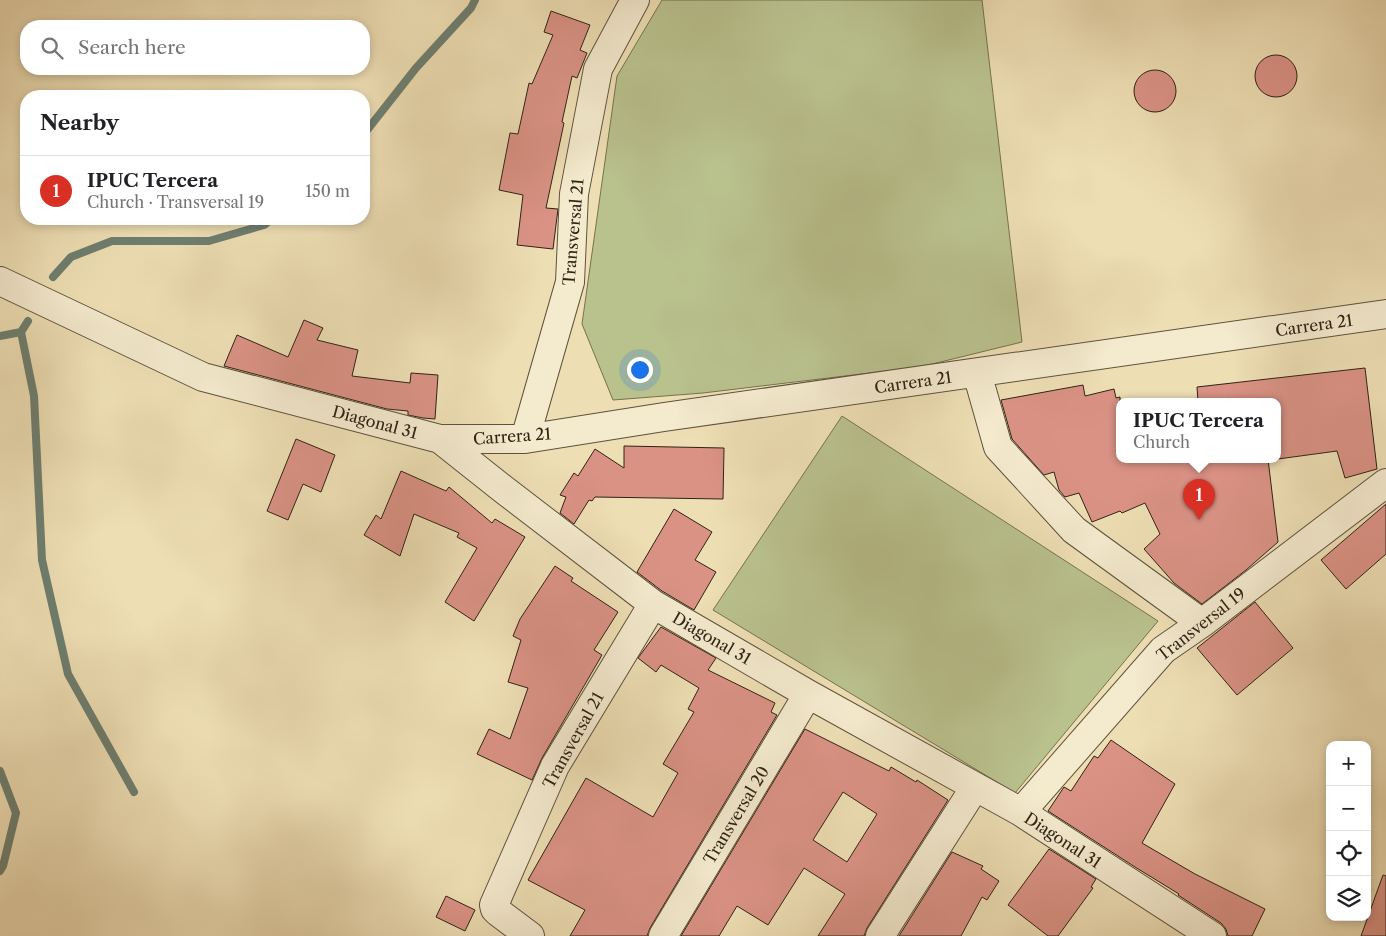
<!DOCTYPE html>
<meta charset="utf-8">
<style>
body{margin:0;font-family:"Libre Caslon Text",serif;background:#f2f2f2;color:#202124}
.controls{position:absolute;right:15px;bottom:15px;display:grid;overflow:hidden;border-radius:10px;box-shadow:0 2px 8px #0003}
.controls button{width:45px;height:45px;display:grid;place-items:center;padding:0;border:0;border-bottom:1px solid #e0e0e0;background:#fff;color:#202124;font:25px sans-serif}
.you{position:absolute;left:639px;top:369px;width:18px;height:18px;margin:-12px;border:4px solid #fff;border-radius:50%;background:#1a73e8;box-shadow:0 0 0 8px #1a73e833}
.badge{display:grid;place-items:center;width:32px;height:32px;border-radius:50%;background:#d93025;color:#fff;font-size:16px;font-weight:700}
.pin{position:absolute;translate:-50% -41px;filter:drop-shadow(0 1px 2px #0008)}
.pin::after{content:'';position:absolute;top:26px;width:18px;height:15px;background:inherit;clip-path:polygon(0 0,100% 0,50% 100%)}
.popup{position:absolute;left:1116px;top:398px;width:165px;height:65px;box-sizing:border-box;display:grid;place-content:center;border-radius:10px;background:#fff;filter:drop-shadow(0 1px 4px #0005);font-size:16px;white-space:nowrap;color:#757577}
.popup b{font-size:19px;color:#202124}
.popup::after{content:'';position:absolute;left:50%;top:100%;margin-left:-10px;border:10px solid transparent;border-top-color:#fff}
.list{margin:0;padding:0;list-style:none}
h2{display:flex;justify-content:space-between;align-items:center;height:65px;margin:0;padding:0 20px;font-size:21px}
h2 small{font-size:16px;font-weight:400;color:#757577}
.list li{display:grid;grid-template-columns:32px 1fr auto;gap:15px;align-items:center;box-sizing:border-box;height:70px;padding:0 20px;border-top:1px solid #e0e0e0}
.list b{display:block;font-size:19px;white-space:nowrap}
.list p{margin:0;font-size:16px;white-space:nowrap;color:#757577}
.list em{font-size:16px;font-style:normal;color:#757577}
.icon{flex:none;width:28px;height:28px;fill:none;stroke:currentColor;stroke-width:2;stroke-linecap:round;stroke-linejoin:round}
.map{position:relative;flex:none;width:1386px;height:936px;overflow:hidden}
.search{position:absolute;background:#fff;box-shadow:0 2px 8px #0003;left:20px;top:20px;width:350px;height:55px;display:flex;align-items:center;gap:12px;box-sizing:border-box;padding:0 18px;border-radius:20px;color:#757577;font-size:19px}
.panel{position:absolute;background:#fff;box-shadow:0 2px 8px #0003;left:20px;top:90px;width:350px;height:135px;border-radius:20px}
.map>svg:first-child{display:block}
.green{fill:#b9c18d;stroke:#747252}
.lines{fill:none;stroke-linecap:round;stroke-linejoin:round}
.stream{stroke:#6e7f70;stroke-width:8}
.building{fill:#da9285;stroke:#2e2316;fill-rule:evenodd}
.minor-casing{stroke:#5e523e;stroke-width:30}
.minor{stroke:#f4eace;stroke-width:28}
.labels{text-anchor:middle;stroke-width:4;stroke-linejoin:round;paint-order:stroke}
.street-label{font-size:16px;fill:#2e2316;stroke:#f4eace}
</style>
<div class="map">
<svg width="1386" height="936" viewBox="0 0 1386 936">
<rect width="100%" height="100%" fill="#eedeb4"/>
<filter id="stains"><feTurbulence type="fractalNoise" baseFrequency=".004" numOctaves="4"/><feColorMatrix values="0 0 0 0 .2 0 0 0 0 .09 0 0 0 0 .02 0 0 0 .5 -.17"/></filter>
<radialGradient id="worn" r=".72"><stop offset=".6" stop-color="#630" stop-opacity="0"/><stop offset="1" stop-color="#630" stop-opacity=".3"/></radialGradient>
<path class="green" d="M 662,0 L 982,0 L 1022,342 L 920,367 L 703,393 L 613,400 L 582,324 L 617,76 Z
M 842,416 L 1158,621 L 1015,793 L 713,610 Z"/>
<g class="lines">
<path class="stream" d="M 364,134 L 416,68 L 471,8 L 475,0
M 53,277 L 71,257 L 112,241 L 209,241 L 264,225 L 272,219
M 21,332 L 34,396 L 42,560 L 68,674 L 134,792
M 0,336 L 21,332 L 28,321
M 0,771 L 16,813 L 3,866 L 0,871"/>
</g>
<path class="building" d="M 551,11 L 590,25 L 580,50 L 587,53 L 577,78 L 572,76 L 562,122 L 564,123 L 546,208 L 558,209 L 553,249 L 517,245 L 523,195 L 499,190 L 510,133 L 518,134 L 529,83 L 532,84 L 553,35 L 544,32 Z
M1255 76a21 21 0 1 1 42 0a21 21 0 1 1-42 0Z
M1134 91a21 21 0 1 1 42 0a21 21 0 1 1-42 0Z
M 304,320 L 323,328 L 317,340 L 358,350 L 352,376 L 410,383 L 411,373 L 438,375 L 435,419 L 423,418 L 408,415 L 408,411 L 387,409 L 224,366 L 237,335 L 288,357 Z
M 1365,368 L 1377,469 L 1345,478 L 1337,451 L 1278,459 L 1278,401 L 1198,401 L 1197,387 Z
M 1083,385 L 1085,396 L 1114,389 L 1116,398 L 1120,397 L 1120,459 L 1268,459 L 1278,542 L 1246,570 L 1202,604 L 1174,583 L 1144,549 L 1160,534 L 1145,503 L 1122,513 L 1120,511 L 1092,522 L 1079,493 L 1065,497 L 1059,490 L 1054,472 L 1044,475 L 1012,439 L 1001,400 Z
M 296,439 L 335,455 L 321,492 L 303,484 L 288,520 L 267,511 Z
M 624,446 L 724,448 L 723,499 L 595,497 L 592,501 L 589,500 L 574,524 L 560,513 L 566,497 L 560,495 L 574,473 L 578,476 L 595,449 L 624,468 Z
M 401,471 L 446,491 L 449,487 L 492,523 L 495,519 L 525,537 L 474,621 L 445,602 L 477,548 L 457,537 L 459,533 L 414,514 L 400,556 L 364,535 L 376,515 L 381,519 Z
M 1386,504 L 1386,554 L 1346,589 L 1321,560 Z
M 674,509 L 712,532 L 695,560 L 716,572 L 694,610 L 662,591 L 637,572 Z
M 555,566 L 573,578 L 571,581 L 618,612 L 594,650 L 602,655 L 542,758 L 532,780 L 477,754 L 489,729 L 510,739 L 528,688 L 508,682 L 521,640 L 513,636 L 520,619 Z
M 1255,602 L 1293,648 L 1237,695 L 1197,648 Z
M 661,627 L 716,658 L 708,670 L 775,703 L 771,712 L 777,715 L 650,928 L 647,936 L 570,936 L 585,910 L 528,880 L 586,778 L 653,817 L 678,773 L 663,764 L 694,712 L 688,709 L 699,688 L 661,665 L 656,672 L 638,658 Z
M 805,729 L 889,771 L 891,767 L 916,782 L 917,780 L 948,800 L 867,928 L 864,936 L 818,936 L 845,894 L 804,868 L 768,925 L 737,906 L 719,936 L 681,936 ZM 843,792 L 877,814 L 847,862 L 813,840 Z
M 1111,740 L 1175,784 L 1142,843 L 1195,874 L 1265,909 L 1252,936 L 1228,936 L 1226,929 L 1221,923 L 1178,895 L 1179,894 L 1135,867 L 1048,811 L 1064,787 L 1071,791 L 1094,756 L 1098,758 Z
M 1049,849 L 1096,879 L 1091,887 L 1093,888 L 1058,936 L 1048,936 L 1008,905 Z
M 952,852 L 983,866 L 981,869 L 999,881 L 987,900 L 982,897 L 961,936 L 899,936 Z
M 1383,875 L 1386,876 L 1386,936 L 1361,936 Z
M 446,896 L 475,910 L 465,931 L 436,917 Z"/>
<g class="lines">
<g class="minor-casing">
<path id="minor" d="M 0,281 L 203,377 L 440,439 L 503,489 L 653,604 L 808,694 L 1021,812 L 1212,936
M 977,373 L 998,447 L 1074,530 L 1202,623
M 440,439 L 525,439 L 664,417 L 1386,314
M 525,439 L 570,282 L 574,194 L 598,69 L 635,0
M 1021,812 L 1163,650 L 1202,623 L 1386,483
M 530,936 L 498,912 L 495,909 L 494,905 L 555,766 L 653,604
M 663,936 L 808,694
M 880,936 L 975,787"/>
</g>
<use href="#minor" class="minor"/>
</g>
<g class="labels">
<g class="street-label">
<text transform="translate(573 232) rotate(-85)" y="6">Transversal 21</text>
<text transform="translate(1314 325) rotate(-8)" y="6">Carrera 21</text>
<text transform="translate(913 382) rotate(-8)" y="6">Carrera 21</text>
<text transform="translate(375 422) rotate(15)" y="6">Diagonal 31</text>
<text transform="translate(512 436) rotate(-4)" y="6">Carrera 21</text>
<text transform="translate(1201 624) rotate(-38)" y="6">Transversal 19</text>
<text transform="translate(712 638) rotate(30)" y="6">Diagonal 31</text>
<text transform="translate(573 740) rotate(-61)" y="6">Transversal 21</text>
<text transform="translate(736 815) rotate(-59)" y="6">Transversal 20</text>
<text transform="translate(1063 840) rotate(33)" y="6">Diagonal 31</text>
</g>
</g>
<rect width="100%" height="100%" filter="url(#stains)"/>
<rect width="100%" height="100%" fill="url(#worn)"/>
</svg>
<div class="controls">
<button>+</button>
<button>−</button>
<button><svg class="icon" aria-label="locate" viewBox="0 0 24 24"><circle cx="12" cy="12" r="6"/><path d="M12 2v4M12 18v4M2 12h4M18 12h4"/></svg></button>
<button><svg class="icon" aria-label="layers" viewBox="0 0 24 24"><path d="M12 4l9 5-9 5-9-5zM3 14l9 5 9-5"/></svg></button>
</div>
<div class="you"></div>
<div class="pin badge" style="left:1199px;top:520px">1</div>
<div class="popup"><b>IPUC Tercera</b>Church</div>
<div class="search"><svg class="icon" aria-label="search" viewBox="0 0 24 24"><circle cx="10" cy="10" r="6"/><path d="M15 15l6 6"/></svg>Search here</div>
<section class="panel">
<h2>Nearby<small></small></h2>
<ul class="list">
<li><span class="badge">1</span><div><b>IPUC Tercera</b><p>Church · Transversal 19</p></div><em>150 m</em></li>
</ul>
</section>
</div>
